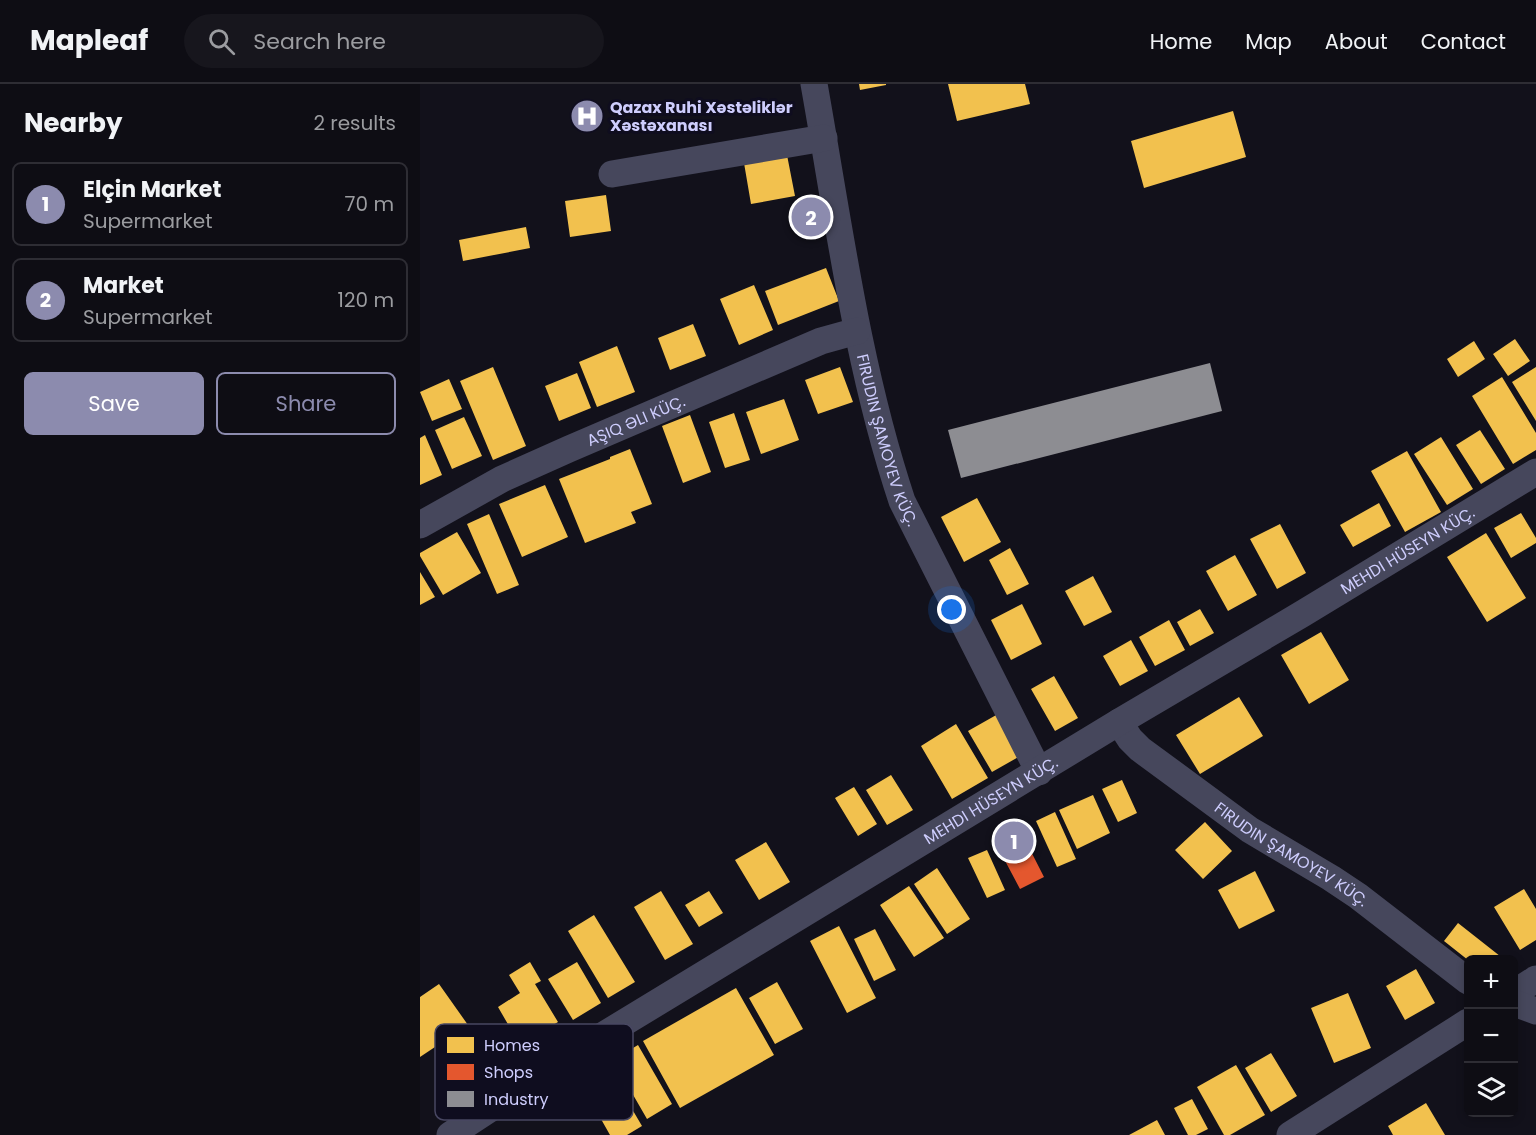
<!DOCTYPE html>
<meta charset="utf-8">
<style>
body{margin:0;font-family:Poppins,sans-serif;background:#17161d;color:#f1f3f6}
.controls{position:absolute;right:18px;bottom:18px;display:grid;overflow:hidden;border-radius:9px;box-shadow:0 3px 9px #0003}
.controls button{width:54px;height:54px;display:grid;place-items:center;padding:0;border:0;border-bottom:2px solid #2e2d34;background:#0e0d14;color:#f1f3f6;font:30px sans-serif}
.you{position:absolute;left:532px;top:526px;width:21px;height:21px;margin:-15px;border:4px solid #fff;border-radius:50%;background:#1a73e8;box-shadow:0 0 0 9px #1a73e833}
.badge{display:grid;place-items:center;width:39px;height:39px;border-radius:50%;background:#8c8bae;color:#fff;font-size:20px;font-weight:700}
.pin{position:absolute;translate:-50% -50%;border:3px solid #fff;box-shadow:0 2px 6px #0006}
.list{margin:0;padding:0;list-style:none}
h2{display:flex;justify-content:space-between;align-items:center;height:78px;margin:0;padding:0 24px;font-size:26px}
h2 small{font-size:20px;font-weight:400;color:#9b9ca0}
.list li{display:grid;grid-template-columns:39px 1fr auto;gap:18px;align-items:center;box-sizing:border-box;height:84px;margin:0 12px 12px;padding:0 12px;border:2px solid #2e2d34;border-radius:9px}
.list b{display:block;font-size:22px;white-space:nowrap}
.list p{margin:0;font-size:20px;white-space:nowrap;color:#9b9ca0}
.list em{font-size:20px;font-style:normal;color:#9b9ca0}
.actions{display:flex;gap:12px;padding:18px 24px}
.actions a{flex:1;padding:14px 0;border:2px solid #8c8bae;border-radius:9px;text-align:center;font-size:21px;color:#8c8bae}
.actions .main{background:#8c8bae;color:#fff}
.icon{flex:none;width:33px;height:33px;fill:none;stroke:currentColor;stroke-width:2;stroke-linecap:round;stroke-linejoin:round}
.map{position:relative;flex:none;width:1116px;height:1051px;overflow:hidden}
header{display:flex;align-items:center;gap:36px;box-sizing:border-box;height:84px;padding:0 30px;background:#0e0d14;border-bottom:2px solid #2e2d34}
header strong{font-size:28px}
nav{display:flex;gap:33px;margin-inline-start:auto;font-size:21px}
.search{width:420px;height:54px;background:#17161d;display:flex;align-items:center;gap:15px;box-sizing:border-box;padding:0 21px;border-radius:33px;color:#9b9ca0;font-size:22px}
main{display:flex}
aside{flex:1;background:#0e0d14}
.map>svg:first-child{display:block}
.homes{fill:#f2c14e}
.shops{fill:#e4572e}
.industry{fill:#8d8d92}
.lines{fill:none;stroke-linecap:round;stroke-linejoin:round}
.minor{stroke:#46475c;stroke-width:27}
.labels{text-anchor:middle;stroke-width:6;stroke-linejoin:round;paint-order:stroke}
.poi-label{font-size:16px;font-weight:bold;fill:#cecdfd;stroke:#0f0d1f;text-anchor:start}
.street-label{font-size:16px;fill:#cecdfd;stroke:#0f0d1f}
.key{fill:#0f0d1f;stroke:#484762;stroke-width:1.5}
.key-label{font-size:16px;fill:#cecdfd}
</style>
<header>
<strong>Mapleaf</strong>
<div class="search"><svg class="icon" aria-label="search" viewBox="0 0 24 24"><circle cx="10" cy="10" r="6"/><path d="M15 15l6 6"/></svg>Search here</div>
<nav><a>Home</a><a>Map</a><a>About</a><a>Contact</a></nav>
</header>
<main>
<aside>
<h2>Nearby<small>2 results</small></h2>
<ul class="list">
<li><span class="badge">1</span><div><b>Elçin Market</b><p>Supermarket</p></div><em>70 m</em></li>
<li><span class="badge">2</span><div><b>Market</b><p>Supermarket</p></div><em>120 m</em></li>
</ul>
<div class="actions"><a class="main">Save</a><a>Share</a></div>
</aside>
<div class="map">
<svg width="1116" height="1051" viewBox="0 0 1116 1051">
<rect width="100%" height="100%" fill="#12111b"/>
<path class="homes" d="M 439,0 L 466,0 L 466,1 L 440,6 Z
M 528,0 L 605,0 L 610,20 L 537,37 Z
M 813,27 L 826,73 L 724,104 L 711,57 Z
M 367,71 L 375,112 L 331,120 L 324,79 Z
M 186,111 L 191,147 L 150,153 L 145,117 Z
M 106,143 L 110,164 L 43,177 L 39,156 Z
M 406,184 L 419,217 L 358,241 L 345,207 Z
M 334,201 L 353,246 L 319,261 L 300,215 Z
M 273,240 L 286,272 L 250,286 L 238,254 Z
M 1095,255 L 1110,277 L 1088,292 L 1073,270 Z
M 1054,257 L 1065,275 L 1038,293 L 1027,275 Z
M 197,262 L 215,308 L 177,323 L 159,278 Z
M 73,283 L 106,362 L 73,376 L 40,297 Z
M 420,283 L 433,318 L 398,330 L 385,296 Z
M 1116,283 L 1116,337 L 1092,298 Z
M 157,289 L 171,324 L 139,337 L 125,302 Z
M 1082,293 L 1116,349 L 1116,366 L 1093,380 L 1052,312 Z
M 29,295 L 42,325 L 12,337 L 0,308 Z
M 364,315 L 379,356 L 341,370 L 326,328 Z
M 314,329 L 330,376 L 305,384 L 289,338 Z
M 270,331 L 291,388 L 263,399 L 242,342 Z
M 44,333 L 62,372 L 32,385 L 15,346 Z
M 1060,346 L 1085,385 L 1061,400 L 1036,361 Z
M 5,351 L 22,391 L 0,401 L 0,354 Z
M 1021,353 L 1053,405 L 1027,421 L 994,370 Z
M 210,365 L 232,420 L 211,428 L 216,439 L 165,459 L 139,395 L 190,375 L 190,373 Z
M 987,367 L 1021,428 L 985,448 L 951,387 Z
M 125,401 L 148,453 L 102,473 L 79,420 Z
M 557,414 L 581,458 L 544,478 L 521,433 Z
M 959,419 L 971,442 L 933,463 L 920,441 Z
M 1101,429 L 1116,454 L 1116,459 L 1091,474 L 1074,444 Z
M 69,430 L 99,501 L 77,510 L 47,440 Z
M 860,440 L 886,489 L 857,505 L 830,455 Z
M 37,448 L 61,489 L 23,511 L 0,472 L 0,469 Z
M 1066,449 L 1106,514 L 1067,538 L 1027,473 Z
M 590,464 L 609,500 L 587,511 L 569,476 Z
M 815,471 L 837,511 L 808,527 L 786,487 Z
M 0,488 L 15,513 L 0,521 Z
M 673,492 L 692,528 L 664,542 L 645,507 Z
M 602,520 L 622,560 L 591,576 L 571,536 Z
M 780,525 L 794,549 L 770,562 L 757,538 Z
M 749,536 L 765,566 L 735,582 L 719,553 Z
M 901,548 L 929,596 L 889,620 L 861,571 Z
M 711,556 L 728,587 L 700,602 L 683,572 Z
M 634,592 L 658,634 L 635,647 L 611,605 Z
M 819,613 L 843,652 L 780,690 L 756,651 Z
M 578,630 L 602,671 L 572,688 L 548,647 Z
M 536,640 L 568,694 L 532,715 L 501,662 Z
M 471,691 L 493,726 L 467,741 L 446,706 Z
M 702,696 L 717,729 L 698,738 L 682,705 Z
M 434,703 L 457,740 L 438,752 L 415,714 Z
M 673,711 L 690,749 L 657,765 L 639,726 Z
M 635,728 L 656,775 L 637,783 L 616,737 Z
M 785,738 L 812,767 L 783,795 L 755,766 Z
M 346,758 L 370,798 L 339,816 L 315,776 Z
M 567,766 L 585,806 L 567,814 L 548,774 Z
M 517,784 L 550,835 L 527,850 L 494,800 Z
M 835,787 L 855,827 L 819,845 L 798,806 Z
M 489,802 L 524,854 L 494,873 L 460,821 Z
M 1104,805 L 1116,825 L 1116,856 L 1100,866 L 1074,823 Z
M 241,807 L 273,860 L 245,876 L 214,823 Z
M 289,807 L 303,829 L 279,843 L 265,821 Z
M 174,831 L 215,898 L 188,914 L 148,847 Z
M 1038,839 L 1085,876 L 1048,876 L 1024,857 Z
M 419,842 L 456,914 L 427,929 L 390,857 Z
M 455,845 L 476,886 L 454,897 L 434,855 Z
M 110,878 L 121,897 L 115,900 L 138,938 L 100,961 L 78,923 L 100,909 L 89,891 Z
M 157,878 L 181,919 L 153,936 L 128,895 Z
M 996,885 L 1015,919 L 985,936 L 966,902 Z
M 357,898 L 383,945 L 355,960 L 329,914 Z
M 19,900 L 48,941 L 0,973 L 0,913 Z
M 316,904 L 354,971 L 260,1024 L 223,957 Z
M 928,909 L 951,964 L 914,979 L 891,924 Z
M 218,961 L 252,1020 L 227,1035 L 193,976 Z
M 851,969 L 877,1012 L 851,1028 L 825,984 Z
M 816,981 L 845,1031 L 810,1051 L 804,1051 L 777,1003 Z
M 195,996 L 222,1042 L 207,1051 L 190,1051 L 168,1012 Z
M 772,1015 L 788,1045 L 776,1051 L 768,1051 L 754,1024 Z
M 1006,1019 L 1025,1051 L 973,1051 L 968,1042 Z
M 737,1036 L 745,1051 L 709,1051 Z"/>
<path class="shops" d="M 395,111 L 403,150 L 385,153 L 377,115 Z
M 598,742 L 624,793 L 600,805 L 573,754 Z"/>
<path class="industry" d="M 790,279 L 802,327 L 541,394 L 528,346 Z"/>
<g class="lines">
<g class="minor">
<path id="s1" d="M 394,0 C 419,140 437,282 482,417 L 619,688"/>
<path d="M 192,90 L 404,54"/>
<path id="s2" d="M 0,441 L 82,395 L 149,365 L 401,257 L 437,247"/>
<path id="s3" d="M 699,638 L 710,655 L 720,665 L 830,746 L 911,794 L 938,812 L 1048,897"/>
<path d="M 1094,909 L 1116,895"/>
<path d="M 1094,919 L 1116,927"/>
<path id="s4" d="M 30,1051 L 164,963 L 699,638 L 882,530 L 1116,388"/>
<path d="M 870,1051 L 1048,938"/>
</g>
</g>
<defs>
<g id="hospital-disc" transform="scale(1.725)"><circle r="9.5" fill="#8c8bae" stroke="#0f0d1f"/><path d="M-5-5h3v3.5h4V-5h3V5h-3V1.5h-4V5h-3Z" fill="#fff"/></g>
</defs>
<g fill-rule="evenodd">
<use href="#hospital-disc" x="167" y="32"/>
</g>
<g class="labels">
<g class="poi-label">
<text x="190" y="29">Qazax Ruhi Xəstəliklər<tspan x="190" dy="18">Xəstəxanası</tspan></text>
</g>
<g class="street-label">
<text dy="6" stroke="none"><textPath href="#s2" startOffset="240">AŞIQ ƏLI KÜÇ.</textPath></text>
<text dy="6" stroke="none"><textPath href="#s1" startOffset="364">FIRUDIN ŞAMOYEV KÜÇ.</textPath></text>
<text dy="6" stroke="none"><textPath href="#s4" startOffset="1122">MEHDI HÜSEYN KÜÇ.</textPath></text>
<text dy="6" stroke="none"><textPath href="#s4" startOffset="636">MEHDI HÜSEYN KÜÇ.</textPath></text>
<text dy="6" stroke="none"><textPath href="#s3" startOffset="219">FIRUDIN ŞAMOYEV KÜÇ.</textPath></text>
</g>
</g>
<rect x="15" y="940" width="198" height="96" rx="9" class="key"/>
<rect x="27" y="953" width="27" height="16" fill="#f2c14e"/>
<rect x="27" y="980" width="27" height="16" fill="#e4572e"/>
<rect x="27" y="1007" width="27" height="16" fill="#8d8d92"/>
<g class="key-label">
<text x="64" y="967">Homes</text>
<text x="64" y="994">Shops</text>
<text x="64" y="1021">Industry</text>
</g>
</svg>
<div class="controls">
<button>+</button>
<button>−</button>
<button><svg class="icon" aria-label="layers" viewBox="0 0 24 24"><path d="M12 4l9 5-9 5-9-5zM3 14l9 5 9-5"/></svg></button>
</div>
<div class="you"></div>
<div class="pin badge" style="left:594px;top:757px">1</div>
<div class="pin badge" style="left:391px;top:133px">2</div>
</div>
</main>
